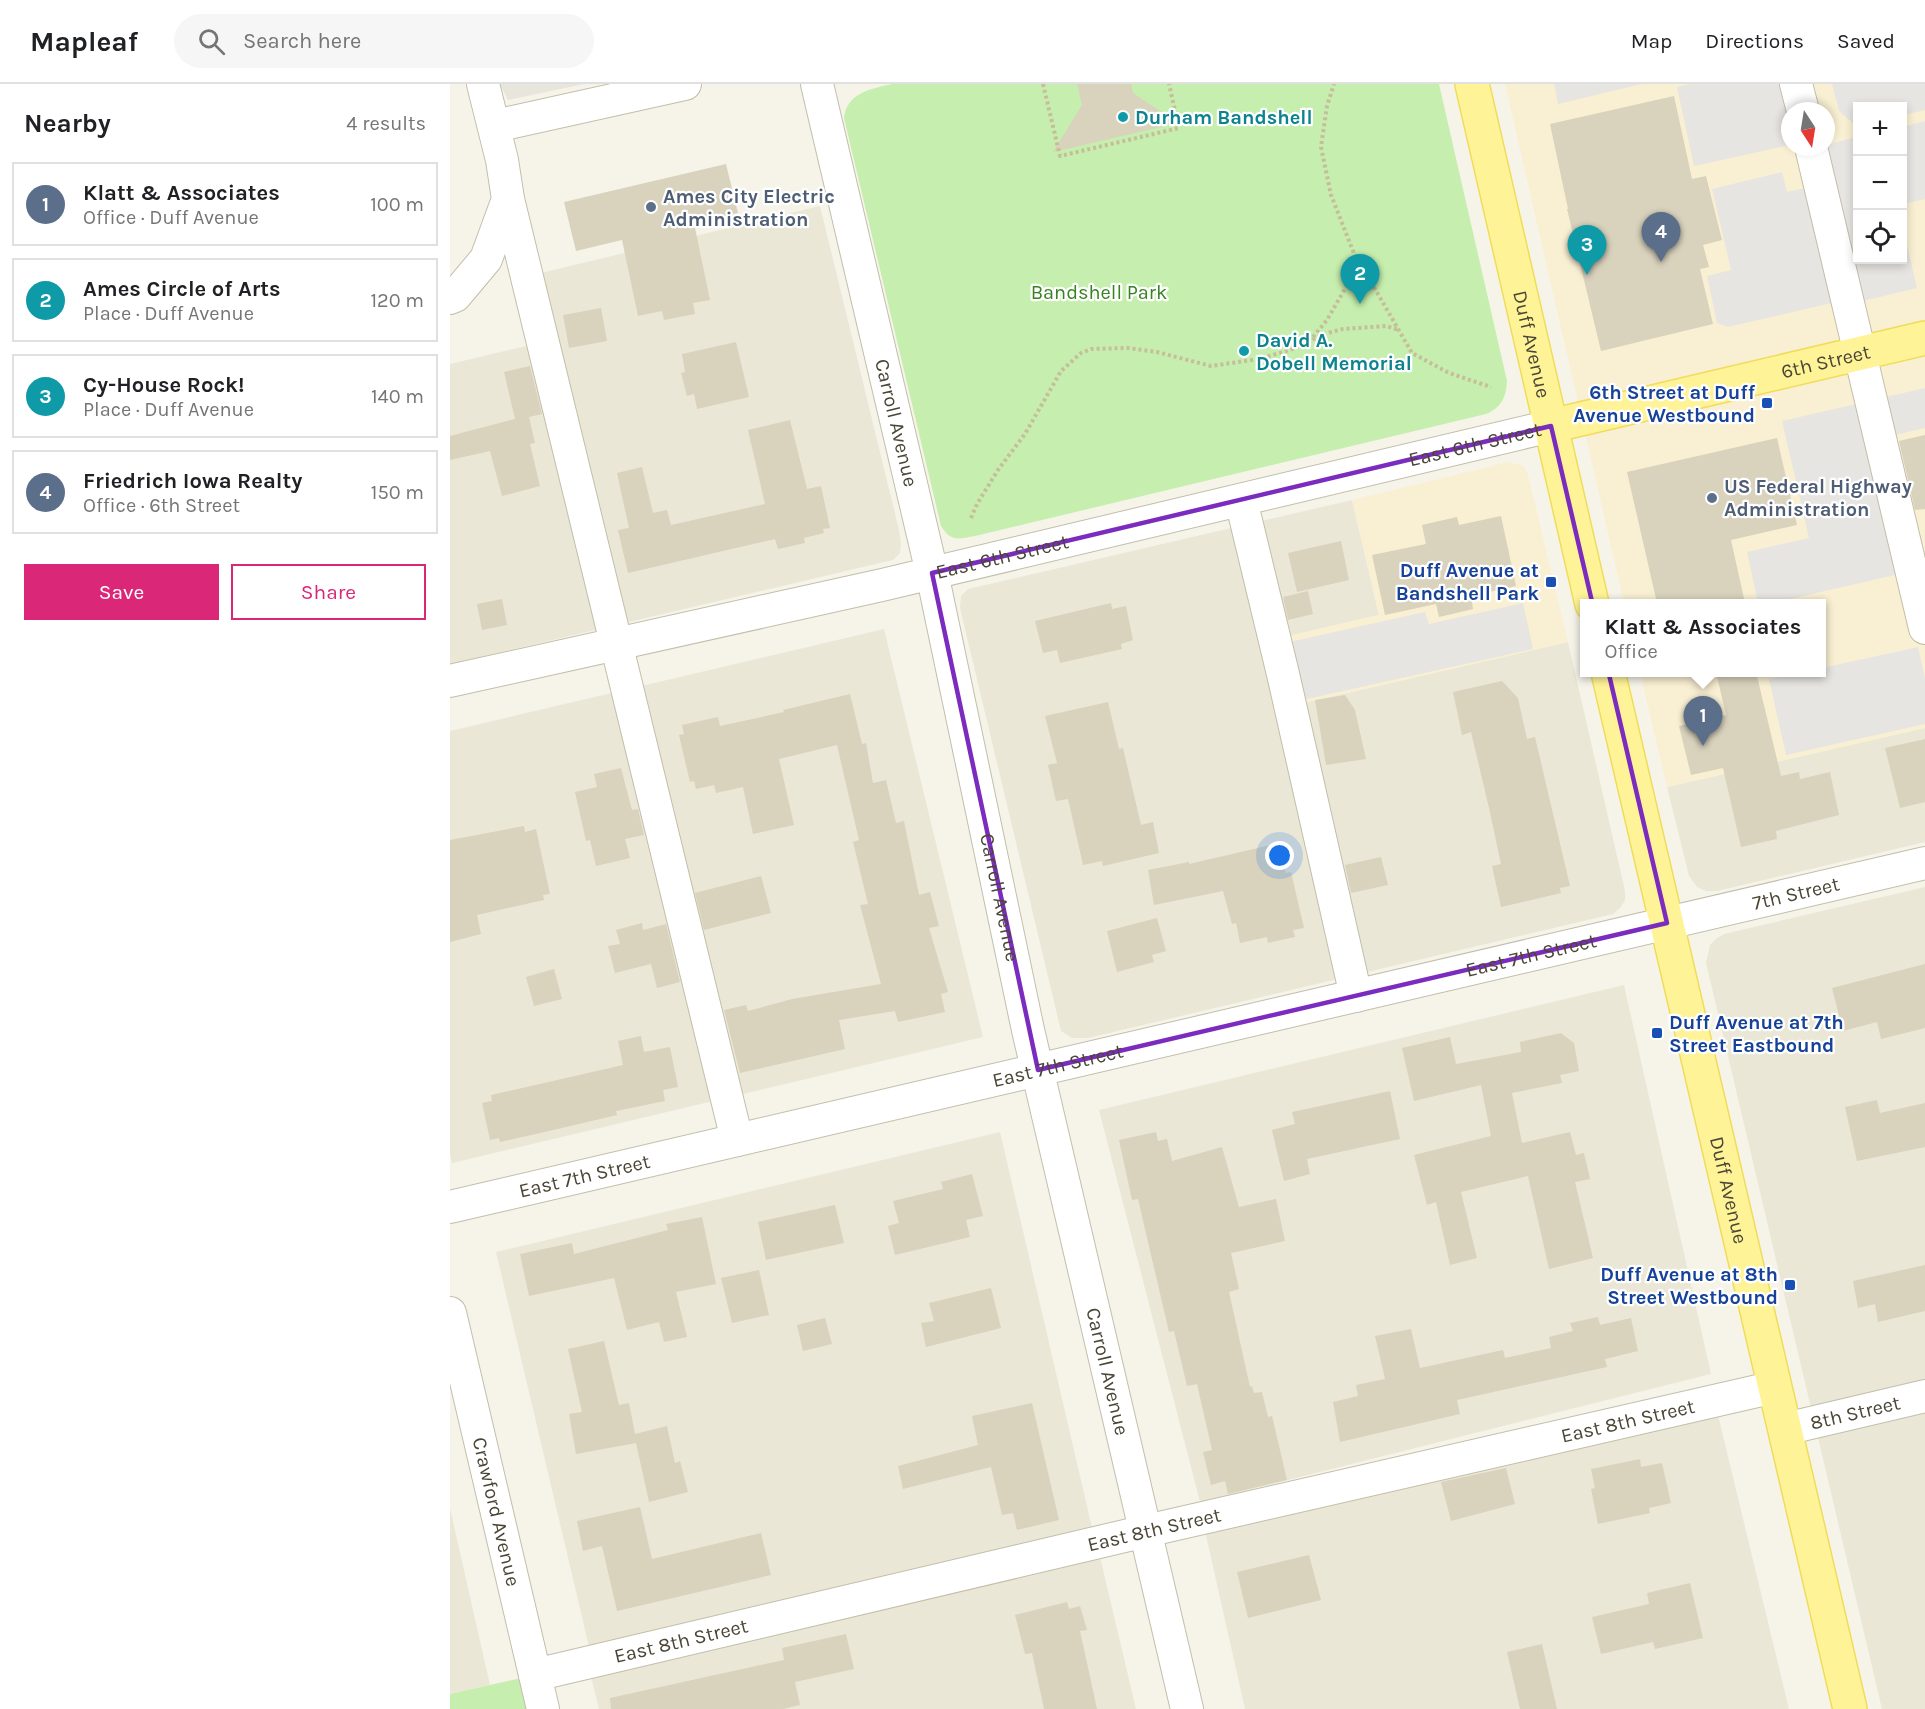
<!DOCTYPE html>
<meta charset="utf-8">
<style>
body{margin:0;font-family:Karla,sans-serif;background:#f6f6f6;color:#202124}
.controls{position:absolute;right:18px;top:18px;display:grid;overflow:hidden;border-radius:0px;box-shadow:0 3px 9px #0003}
.controls button{width:54px;height:54px;display:grid;place-items:center;padding:0;border:0;border-bottom:2px solid #e0e0e0;background:#fff;color:#202124;font:30px sans-serif}
.compass{position:absolute;left:1331px;top:18px;width:54px;height:54px;border-radius:50%;background:#fff;box-shadow:0 3px 9px #0003;rotate:168deg}
.you{position:absolute;left:830px;top:772px;width:21px;height:21px;margin:-15px;border:4px solid #fff;border-radius:50%;background:#1a73e8;box-shadow:0 0 0 9px #1a73e833}
.badge{display:grid;place-items:center;width:39px;height:39px;border-radius:50%;background:#db2777;color:#fff;font-size:20px;font-weight:700}
.pin{position:absolute;translate:-50% -50px;filter:drop-shadow(0 2px 3px #0008)}
.pin::after{content:'';position:absolute;top:32px;width:21px;height:18px;background:inherit;clip-path:polygon(0 0,100% 0,50% 100%)}
.popup{position:absolute;left:1130px;top:515px;width:246px;height:78px;box-sizing:border-box;display:grid;place-content:center;border-radius:0px;background:#fff;filter:drop-shadow(0 2px 4px #0005);font-size:20px;white-space:nowrap;color:#757577}
.popup b{font-size:22px;color:#202124}
.popup::after{content:'';position:absolute;left:50%;top:100%;margin-left:-12px;border:12px solid transparent;border-top-color:#fff}
.list{margin:0;padding:0;list-style:none}
h2{display:flex;justify-content:space-between;align-items:center;height:78px;margin:0;padding:0 24px;font-size:26px}
h2 small{font-size:20px;font-weight:400;color:#757577}
.list li{display:grid;grid-template-columns:39px 1fr auto;gap:18px;align-items:center;box-sizing:border-box;height:84px;margin:0 12px 12px;padding:0 12px;border:2px solid #e0e0e0;border-radius:0px}
.list b{display:block;font-size:22px;white-space:nowrap}
.list p{margin:0;font-size:20px;white-space:nowrap;color:#757577}
.list em{font-size:20px;font-style:normal;color:#757577}
.actions{display:flex;gap:12px;padding:18px 24px}
.actions a{flex:1;padding:14px 0;border:2px solid #db2777;border-radius:0px;text-align:center;font-size:21px;color:#db2777}
.actions .main{background:#db2777;color:#fff}
.icon{flex:none;width:33px;height:33px;fill:none;stroke:currentColor;stroke-width:2;stroke-linecap:round;stroke-linejoin:round}
.map{position:relative;flex:none;width:1475px;height:1625px;overflow:hidden}
header{display:flex;align-items:center;gap:36px;box-sizing:border-box;height:84px;padding:0 30px;background:#fff;border-bottom:2px solid #e0e0e0}
header strong{font-size:28px}
nav{display:flex;gap:33px;margin-inline-start:auto;font-size:21px}
.search{width:420px;height:54px;background:#f6f6f6;display:flex;align-items:center;gap:15px;box-sizing:border-box;padding:0 21px;border-radius:33px;color:#757577;font-size:22px}
main{display:flex}
aside{flex:1;background:#fff}
.map>svg:first-child{display:block}
.residential{fill:#eae7d6}
.commercial{fill:#f9efd2;fill-rule:evenodd}
.industrial{fill:#e8e5dd}
.green{fill:#c6eeae}
.parking{fill:#e7e5e1}
.building{fill:#d9d2bd}
.lines{fill:none;stroke-linecap:round;stroke-linejoin:round}
.minor-casing{stroke:#c2beaa;stroke-width:34}
.major-casing{stroke:#f0dc5c;stroke-width:36}
.path{stroke:#c6be9a;stroke-width:4;stroke-dasharray:3 3;stroke-linecap:butt}
.minor{stroke:#fff;stroke-width:32}
.major{stroke:#fff398;stroke-width:33}
.marked{fill:none;stroke:#7b2cbf;stroke-width:4.5;stroke-linejoin:round}
.culture-dot{fill:#0f9aa8;stroke:#fff;stroke-width:2}
.service-dot{fill:#5c6f8a;stroke:#fff;stroke-width:2}
.transit-dot{fill:#1a4fb4;stroke:#fff;stroke-width:2}
.labels{text-anchor:middle;stroke-width:4.5;stroke-linejoin:round;paint-order:stroke}
.culture-label{font-size:20px;font-weight:bold;fill:#0d838f;stroke:#fff;text-anchor:start}
.service-label{font-size:20px;font-weight:bold;fill:#4e5e75;stroke:#fff;text-anchor:start}
.park-label{font-size:20px;fill:#378322;stroke:#fff}
.street-label{font-size:20px;fill:#4a4636;stroke:#fff}
.transit-label{font-size:20px;font-weight:bold;fill:#164399;stroke:#fff;text-anchor:end}
</style>
<header>
<strong>Mapleaf</strong>
<div class="search"><svg class="icon" aria-label="search" viewBox="0 0 24 24"><circle cx="10" cy="10" r="6"/><path d="M15 15l6 6"/></svg>Search here</div>
<nav><a>Map</a><a>Directions</a><a>Saved</a></nav>
</header>
<main>
<aside>
<h2>Nearby<small>4 results</small></h2>
<ul class="list">
<li><span class="badge" style="background:#5c6f8a">1</span><div><b>Klatt &amp; Associates</b><p>Office · Duff Avenue</p></div><em>100 m</em></li>
<li><span class="badge" style="background:#0f9aa8">2</span><div><b>Ames Circle of Arts</b><p>Place · Duff Avenue</p></div><em>120 m</em></li>
<li><span class="badge" style="background:#0f9aa8">3</span><div><b>Cy-House Rock!</b><p>Place · Duff Avenue</p></div><em>140 m</em></li>
<li><span class="badge" style="background:#5c6f8a">4</span><div><b>Friedrich Iowa Realty</b><p>Office · 6th Street</p></div><em>150 m</em></li>
</ul>
<div class="actions"><a class="main">Save</a><a>Share</a></div>
</aside>
<div class="map">
<svg width="1475" height="1625" viewBox="0 0 1475 1625">
<rect width="100%" height="100%" fill="#f6f4e9"/>
<path class="residential" d="M 370,122 L 449,446 L 451,460 L 450,469 L 443,476 L 0,580 L 0,280 L 106,255 L 91,189 Z
M 902,416 L 929,531 L 830,554 L 845,621 L 1118,558 L 1175,807 L 1175,816 L 1171,823 L 1163,830 L 638,954 L 622,954 L 611,947 L 510,524 L 511,512 L 518,505 Z
M 434,545 L 533,953 L 2,1079 L 0,1070 L 0,647 Z
M 1475,644 L 1475,758 L 1267,807 L 1256,807 L 1247,803 L 1239,792 L 1217,703 Z
M 1475,803 L 1475,1625 L 1432,1625 L 1256,879 L 1260,861 L 1267,854 L 1274,850 Z
M 1174,901 L 1261,1290 L 750,1418 L 649,1026 Z
M 550,1048 L 643,1448 L 140,1567 L 46,1168 Z
M 1268,1331 L 1339,1625 L 795,1625 L 755,1447 Z
M 0,1424 L 40,1601 L 0,1610 Z
M 650,1473 L 686,1625 L 149,1625 L 141,1592 Z"/>
<path class="commercial" d="M 1055,0 L 1475,0 L 1475,644 L 1217,703 L 1190,589 L 1372,588 L 1372,520 L 1174,519 ZM 1408,22 L 1452,22 L 1452,176 L 1408,176 ZM 1340,27 L 1376,27 L 1376,63 L 1340,63 Z
M 1059,378 L 1074,382 L 1078,391 L 1118,558 L 845,621 L 829,554 L 929,531 L 902,416 Z"/>
<path class="industrial" d="M 50,0 L 134,0 L 58,16 Z"/>
<path class="green" d="M 442,0 L 989,0 L 1057,297 C 1056,313 1052,323 1036,330 L 525,452 C 508,455 501,458 491,442 L 394,34 C 397,9 420,5 442,0 Z
M 85,1591 L 93,1625 L 0,1625 L 0,1610 Z"/>
<path class="parking" d="M 1104,0 L 1192,0 L 1108,20 Z
M 1240,0 L 1336,0 L 1340,27 L 1340,61 L 1244,82 L 1227,3 Z
M 1382,0 L 1475,0 L 1475,26 L 1453,31 L 1452,22 L 1408,22 L 1406,42 L 1389,27 Z
M 1475,37 L 1475,115 L 1453,120 L 1453,43 Z
M 1407,53 L 1408,176 L 1452,176 L 1453,144 L 1467,204 L 1409,218 L 1376,61 Z
M 1332,88 L 1337,108 L 1360,103 L 1386,218 L 1278,243 L 1267,239 L 1257,192 L 1281,186 L 1262,105 Z
M 1475,304 L 1475,344 L 1445,351 L 1436,313 Z
M 1406,320 L 1445,491 L 1323,519 L 1308,519 L 1297,468 L 1359,454 L 1332,337 Z
M 1073,519 L 1083,565 L 848,617 L 835,559 L 975,528 L 979,540 Z
M 1468,563 L 1475,595 L 1475,640 L 1336,671 L 1319,595 L 1352,589 L 1372,588 L 1372,584 Z"/>
<path class="building" d="M 627,0 L 681,0 L 683,9 L 728,39 L 603,68 L 632,21 Z
M 1224,12 L 1242,95 L 1256,92 L 1272,156 L 1253,161 L 1259,183 L 1250,185 L 1263,240 L 1151,267 L 1117,125 L 1118,125 L 1100,40 Z
M 276,80 L 288,129 L 244,139 L 260,216 L 243,219 L 245,230 L 214,236 L 212,227 L 188,232 L 172,156 L 126,167 L 114,118 Z
M 151,224 L 157,257 L 119,264 L 113,231 Z
M 286,258 L 299,313 L 247,325 L 244,310 L 237,312 L 231,289 L 235,288 L 232,270 Z
M 80,282 L 92,330 L 79,333 L 85,359 L 80,360 L 90,402 L 52,412 L 40,367 L 0,376 L 0,352 L 65,335 L 54,288 Z
M 340,336 L 357,405 L 371,402 L 380,444 L 373,445 L 374,449 L 354,454 L 355,459 L 328,465 L 325,455 L 178,489 L 168,446 L 179,444 L 167,389 L 192,383 L 203,429 L 217,426 L 221,441 L 315,420 L 298,346 Z
M 1475,351 L 1475,425 L 1465,426 L 1449,357 Z
M 1327,354 L 1347,441 L 1281,456 L 1295,519 L 1207,519 L 1177,388 Z
M 1051,432 L 1066,502 L 1021,512 L 1023,525 L 989,533 L 986,520 L 935,531 L 922,471 L 976,460 L 972,441 L 1007,433 L 1009,441 Z
M 891,457 L 899,496 L 847,508 L 838,469 Z
M 858,507 L 863,530 L 838,536 L 833,513 Z
M 52,515 L 57,541 L 32,546 L 27,520 Z
M 661,519 L 662,525 L 676,522 L 683,556 L 671,560 L 672,565 L 610,579 L 607,566 L 593,569 L 585,537 Z
M 1266,588 L 1306,588 L 1331,692 L 1349,688 L 1350,695 L 1380,688 L 1389,731 L 1326,747 L 1327,755 L 1291,763 L 1273,684 L 1241,691 L 1229,642 L 1276,631 Z
M 1052,597 L 1068,614 L 1077,655 L 1085,653 L 1120,802 L 1110,804 L 1111,809 L 1051,823 L 1042,782 L 1051,780 L 1039,724 L 1021,648 L 1012,651 L 1003,608 Z
M 400,610 L 412,660 L 416,659 L 423,699 L 436,696 L 446,739 L 454,737 L 469,811 L 480,808 L 489,842 L 479,844 L 498,908 L 491,910 L 495,928 L 448,938 L 445,927 L 389,936 L 395,965 L 290,989 L 274,926 L 296,921 L 298,927 L 342,915 L 431,900 L 410,821 L 418,820 L 403,758 L 409,756 L 387,661 L 329,675 L 344,741 L 303,750 L 293,703 L 266,709 L 264,701 L 246,705 L 244,697 L 240,698 L 229,651 L 234,650 L 232,641 L 268,633 L 270,642 L 334,628 L 333,626 Z
M 895,611 L 905,626 L 916,675 L 876,681 L 865,616 Z
M 658,618 L 669,665 L 673,664 L 691,741 L 703,738 L 709,769 L 653,782 L 652,777 L 633,781 L 618,715 L 606,717 L 598,681 L 607,679 L 595,632 Z
M 1475,655 L 1475,718 L 1450,724 L 1435,664 Z
M 171,684 L 182,726 L 188,725 L 194,751 L 175,755 L 180,774 L 146,782 L 140,756 L 136,757 L 125,708 L 147,703 L 144,690 Z
M 74,742 L 75,748 L 86,745 L 100,810 L 93,811 L 94,816 L 27,831 L 31,850 L 0,858 L 0,756 Z
M 829,759 L 836,789 L 841,788 L 854,844 L 843,846 L 845,853 L 818,859 L 817,853 L 790,859 L 786,839 L 782,840 L 773,807 L 704,821 L 698,786 L 739,778 L 739,780 Z
M 931,773 L 938,801 L 901,809 L 895,781 Z
M 311,792 L 321,829 L 254,846 L 245,809 Z
M 707,834 L 716,867 L 702,871 L 704,878 L 667,888 L 657,847 Z
M 192,839 L 193,846 L 216,840 L 230,898 L 207,904 L 201,880 L 165,889 L 158,862 L 170,860 L 166,846 Z
M 1475,880 L 1475,944 L 1431,955 L 1427,938 L 1393,947 L 1382,904 Z
M 104,885 L 112,915 L 84,922 L 76,893 Z
M 1111,949 L 1124,959 L 1129,987 L 1110,991 L 1112,999 L 1062,1009 L 1072,1059 L 1120,1048 L 1126,1071 L 1134,1069 L 1140,1095 L 1125,1098 L 1143,1174 L 1099,1185 L 1078,1092 L 1011,1108 L 1027,1174 L 1000,1181 L 986,1118 L 977,1121 L 964,1071 L 1041,1052 L 1031,1001 L 964,1017 L 952,964 L 1000,953 L 1006,980 L 1071,968 L 1070,958 Z
M 191,952 L 194,968 L 220,963 L 228,1003 L 213,1006 L 215,1017 L 166,1027 L 167,1031 L 99,1047 L 50,1058 L 49,1054 L 40,1056 L 32,1019 L 42,1017 L 41,1011 L 173,981 L 168,957 Z
M 940,1007 L 950,1055 L 857,1075 L 860,1090 L 834,1097 L 822,1046 L 845,1040 L 842,1028 Z
M 1427,1016 L 1430,1029 L 1475,1019 L 1475,1063 L 1407,1077 L 1395,1023 Z
M 706,1048 L 708,1057 L 717,1055 L 722,1077 L 772,1063 L 789,1123 L 826,1115 L 835,1157 L 781,1169 L 789,1205 L 779,1208 L 800,1303 L 802,1302 L 804,1309 L 812,1308 L 818,1333 L 822,1332 L 837,1396 L 778,1410 L 775,1397 L 761,1401 L 753,1368 L 762,1366 L 747,1300 L 737,1302 L 724,1247 L 719,1248 L 688,1115 L 682,1116 L 669,1056 Z
M 522,1090 L 533,1132 L 516,1136 L 520,1153 L 445,1171 L 438,1142 L 449,1139 L 443,1117 L 493,1105 L 491,1098 Z
M 385,1121 L 394,1159 L 316,1176 L 308,1138 Z
M 252,1133 L 266,1200 L 226,1208 L 237,1253 L 214,1258 L 209,1238 L 177,1246 L 164,1194 L 79,1212 L 70,1170 L 122,1159 L 124,1170 L 218,1146 L 216,1140 Z
M 1475,1181 L 1475,1227 L 1428,1238 L 1425,1220 L 1408,1224 L 1403,1197 Z
M 309,1186 L 319,1231 L 282,1239 L 271,1194 Z
M 541,1204 L 551,1244 L 476,1263 L 471,1239 L 484,1237 L 479,1219 Z
M 1148,1233 L 1150,1241 L 1181,1234 L 1188,1267 L 1155,1275 L 1157,1283 L 1007,1316 L 1010,1330 L 890,1358 L 883,1318 L 908,1312 L 906,1301 L 935,1295 L 925,1252 L 961,1245 L 970,1284 L 1053,1266 L 1055,1274 L 1101,1264 L 1099,1253 L 1123,1247 L 1120,1239 Z
M 375,1234 L 382,1260 L 353,1267 L 347,1241 Z
M 154,1257 L 169,1321 L 179,1319 L 185,1350 L 217,1342 L 225,1379 L 230,1377 L 238,1408 L 199,1418 L 186,1359 L 126,1370 L 119,1330 L 132,1328 L 118,1265 Z
M 582,1319 L 609,1436 L 567,1446 L 563,1429 L 552,1431 L 541,1383 L 453,1405 L 448,1382 L 528,1361 L 522,1332 Z
M 1190,1375 L 1191,1383 L 1212,1379 L 1221,1419 L 1199,1424 L 1200,1429 L 1148,1440 L 1141,1405 L 1145,1404 L 1141,1385 Z
M 1056,1384 L 1065,1420 L 1001,1437 L 991,1398 Z
M 190,1423 L 202,1475 L 311,1449 L 321,1491 L 167,1527 L 152,1462 L 133,1467 L 127,1437 Z
M 859,1471 L 871,1516 L 798,1534 L 787,1488 Z
M 1240,1499 L 1253,1554 L 1205,1565 L 1203,1558 L 1151,1570 L 1142,1533 L 1199,1520 L 1197,1509 Z
M 617,1518 L 619,1525 L 630,1522 L 637,1546 L 630,1547 L 647,1625 L 594,1625 L 582,1569 L 575,1570 L 565,1531 Z
M 396,1550 L 404,1585 L 345,1598 L 350,1621 L 333,1625 L 161,1625 L 160,1614 L 334,1576 L 332,1564 Z
M 1092,1560 L 1107,1625 L 1070,1625 L 1057,1568 Z"/>
<g class="lines">
<g class="minor-casing">
<g id="minor">
<path id="s1" d="M 367,0 L 482,489 L 578,946 L 737,1625"/>
<path d="M 1346,0 L 1353,27"/>
<path d="M 45,42 L 235,0"/>
<path d="M 1361,63 L 1475,544"/>
<path d="M 58,115 L 287,1056"/>
<path d="M 0,214 L 5,212 L 36,175 L 58,115 L 52,76 L 33,0"/>
<path d="M 791,416 L 833,590 L 906,912"/>
<path id="s2" d="M 0,597 L 432,501 L 1101,342"/>
<path id="s3" d="M 0,1123 L 1475,779"/>
<path id="s4" d="M 0,1229 L 93,1625"/>
<path id="s5" d="M 1335,1345 L 1475,1312"/>
<path id="s6" d="M 85,1591 L 696,1447 L 1325,1303"/>
</g>
</g>
<g class="major-casing">
<g id="major">
<path id="s7" d="M 1022,0 L 1142,520"/>
<path id="s8" d="M 1101,342 L 1475,254"/>
<path id="s9" d="M 1158,588 L 1400,1625"/>
</g>
</g>
<path class="path" d="M 593,0 L 610,72 L 729,44 L 719,0
M 906,172 L 962,269 L 999,289 L 1041,303
M 863,253 L 877,236 L 896,203 L 905,172 L 881,111 L 871,63 L 877,22 L 884,0
M 521,434 L 527,420 L 548,386 L 575,350 L 611,287 L 631,269 L 641,265 L 678,264 L 707,268 L 761,282 L 809,275 L 840,266 L 874,250 L 893,245 L 936,242 L 949,246"/>
<use href="#minor" class="minor"/>
<use href="#major" class="major"/>
</g>
<path class="marked" d="M 1101,342 L 1217,839 L 588,986 L 482,489 Z"/>
<g class="culture-dot">
<circle cx="673" cy="33" r="6"/>
<circle cx="794" cy="267" r="6"/>
</g>
<g class="service-dot">
<circle cx="201" cy="123" r="6"/>
<circle cx="1262" cy="414" r="6"/>
</g>
<g class="transit-dot">
<rect x="1311" y="313" width="12" height="12" rx="3"/>
<rect x="1095" y="492" width="12" height="12" rx="3"/>
<rect x="1201" y="943" width="12" height="12" rx="3"/>
<rect x="1334" y="1195" width="12" height="12" rx="3"/>
</g>
<g class="labels">
<g class="culture-label">
<text x="685" y="40">Durham Bandshell</text>
<text x="806" y="263">David A.<tspan x="806" dy="23">Dobell Memorial</tspan></text>
</g>
<g class="service-label">
<text x="213" y="119">Ames City Electric<tspan x="213" dy="23">Administration</tspan></text>
<text x="1274" y="409">US Federal Highway<tspan x="1274" dy="23">Administration</tspan></text>
</g>
<g class="park-label">
<text x="649" y="215">Bandshell Park</text>
</g>
<g class="street-label">
<text dy="7" stroke="none"><textPath href="#s7" startOffset="267">Duff Avenue</textPath></text>
<text dy="7" stroke="none"><textPath href="#s8" startOffset="282">6th Street</textPath></text>
<text dy="7" stroke="none"><textPath href="#s1" startOffset="348">Carroll Avenue</textPath></text>
<text dy="7" stroke="none"><textPath href="#s2" startOffset="1052">East 6th Street</textPath></text>
<text dy="7" stroke="none"><textPath href="#s2" startOffset="566">East 6th Street</textPath></text>
<text dy="7" stroke="none"><textPath href="#s3" startOffset="1382">7th Street</textPath></text>
<text dy="7" stroke="none"><textPath href="#s1" startOffset="834">Carroll Avenue</textPath></text>
<text dy="7" stroke="none"><textPath href="#s3" startOffset="1110">East 7th Street</textPath></text>
<text dy="7" stroke="none"><textPath href="#s3" startOffset="624">East 7th Street</textPath></text>
<text dy="7" stroke="none"><textPath href="#s3" startOffset="138">East 7th Street</textPath></text>
<text dy="7" stroke="none"><textPath href="#s9" startOffset="532">Duff Avenue</textPath></text>
<text dy="7" stroke="none"><textPath href="#s1" startOffset="1320">Carroll Avenue</textPath></text>
<text dy="7" stroke="none"><textPath href="#s5" startOffset="72">8th Street</textPath></text>
<text dy="7" stroke="none"><textPath href="#s6" startOffset="1122">East 8th Street</textPath></text>
<text dy="7" stroke="none"><textPath href="#s4" startOffset="204">Crawford Avenue</textPath></text>
<text dy="7" stroke="none"><textPath href="#s6" startOffset="636">East 8th Street</textPath></text>
<text dy="7" stroke="none"><textPath href="#s6" startOffset="150">East 8th Street</textPath></text>
</g>
<g class="transit-label">
<text x="1305" y="315">6th Street at Duff<tspan x="1305" dy="23">Avenue Westbound</tspan></text>
<text x="1089" y="493">Duff Avenue at<tspan x="1089" dy="23">Bandshell Park</tspan></text>
<text x="1219" y="945" text-anchor="start">Duff Avenue at 7th<tspan x="1219" dy="23">Street Eastbound</tspan></text>
<text x="1328" y="1197">Duff Avenue at 8th<tspan x="1328" dy="23">Street Westbound</tspan></text>
</g>
</g>
</svg>
<div class="controls">
<button>+</button>
<button>−</button>
<button><svg class="icon" aria-label="locate" viewBox="0 0 24 24"><circle cx="12" cy="12" r="6"/><path d="M12 2v4M12 18v4M2 12h4M18 12h4"/></svg></button>
</div>
<svg class="compass" viewBox="-18 -18 36 36"><path d="M0-13l5 13h-10z" fill="#e53935"/><path d="M0 13l5-13h-10z" fill="#757577"/></svg>
<div class="you"></div>
<div class="pin badge" style="left:1253px;top:662px;background:#5c6f8a">1</div>
<div class="popup"><b>Klatt &amp; Associates</b>Office</div>
<div class="pin badge" style="left:910px;top:220px;background:#0f9aa8">2</div>
<div class="pin badge" style="left:1137px;top:191px;background:#0f9aa8">3</div>
<div class="pin badge" style="left:1211px;top:178px;background:#5c6f8a">4</div>
</div>
</main>
